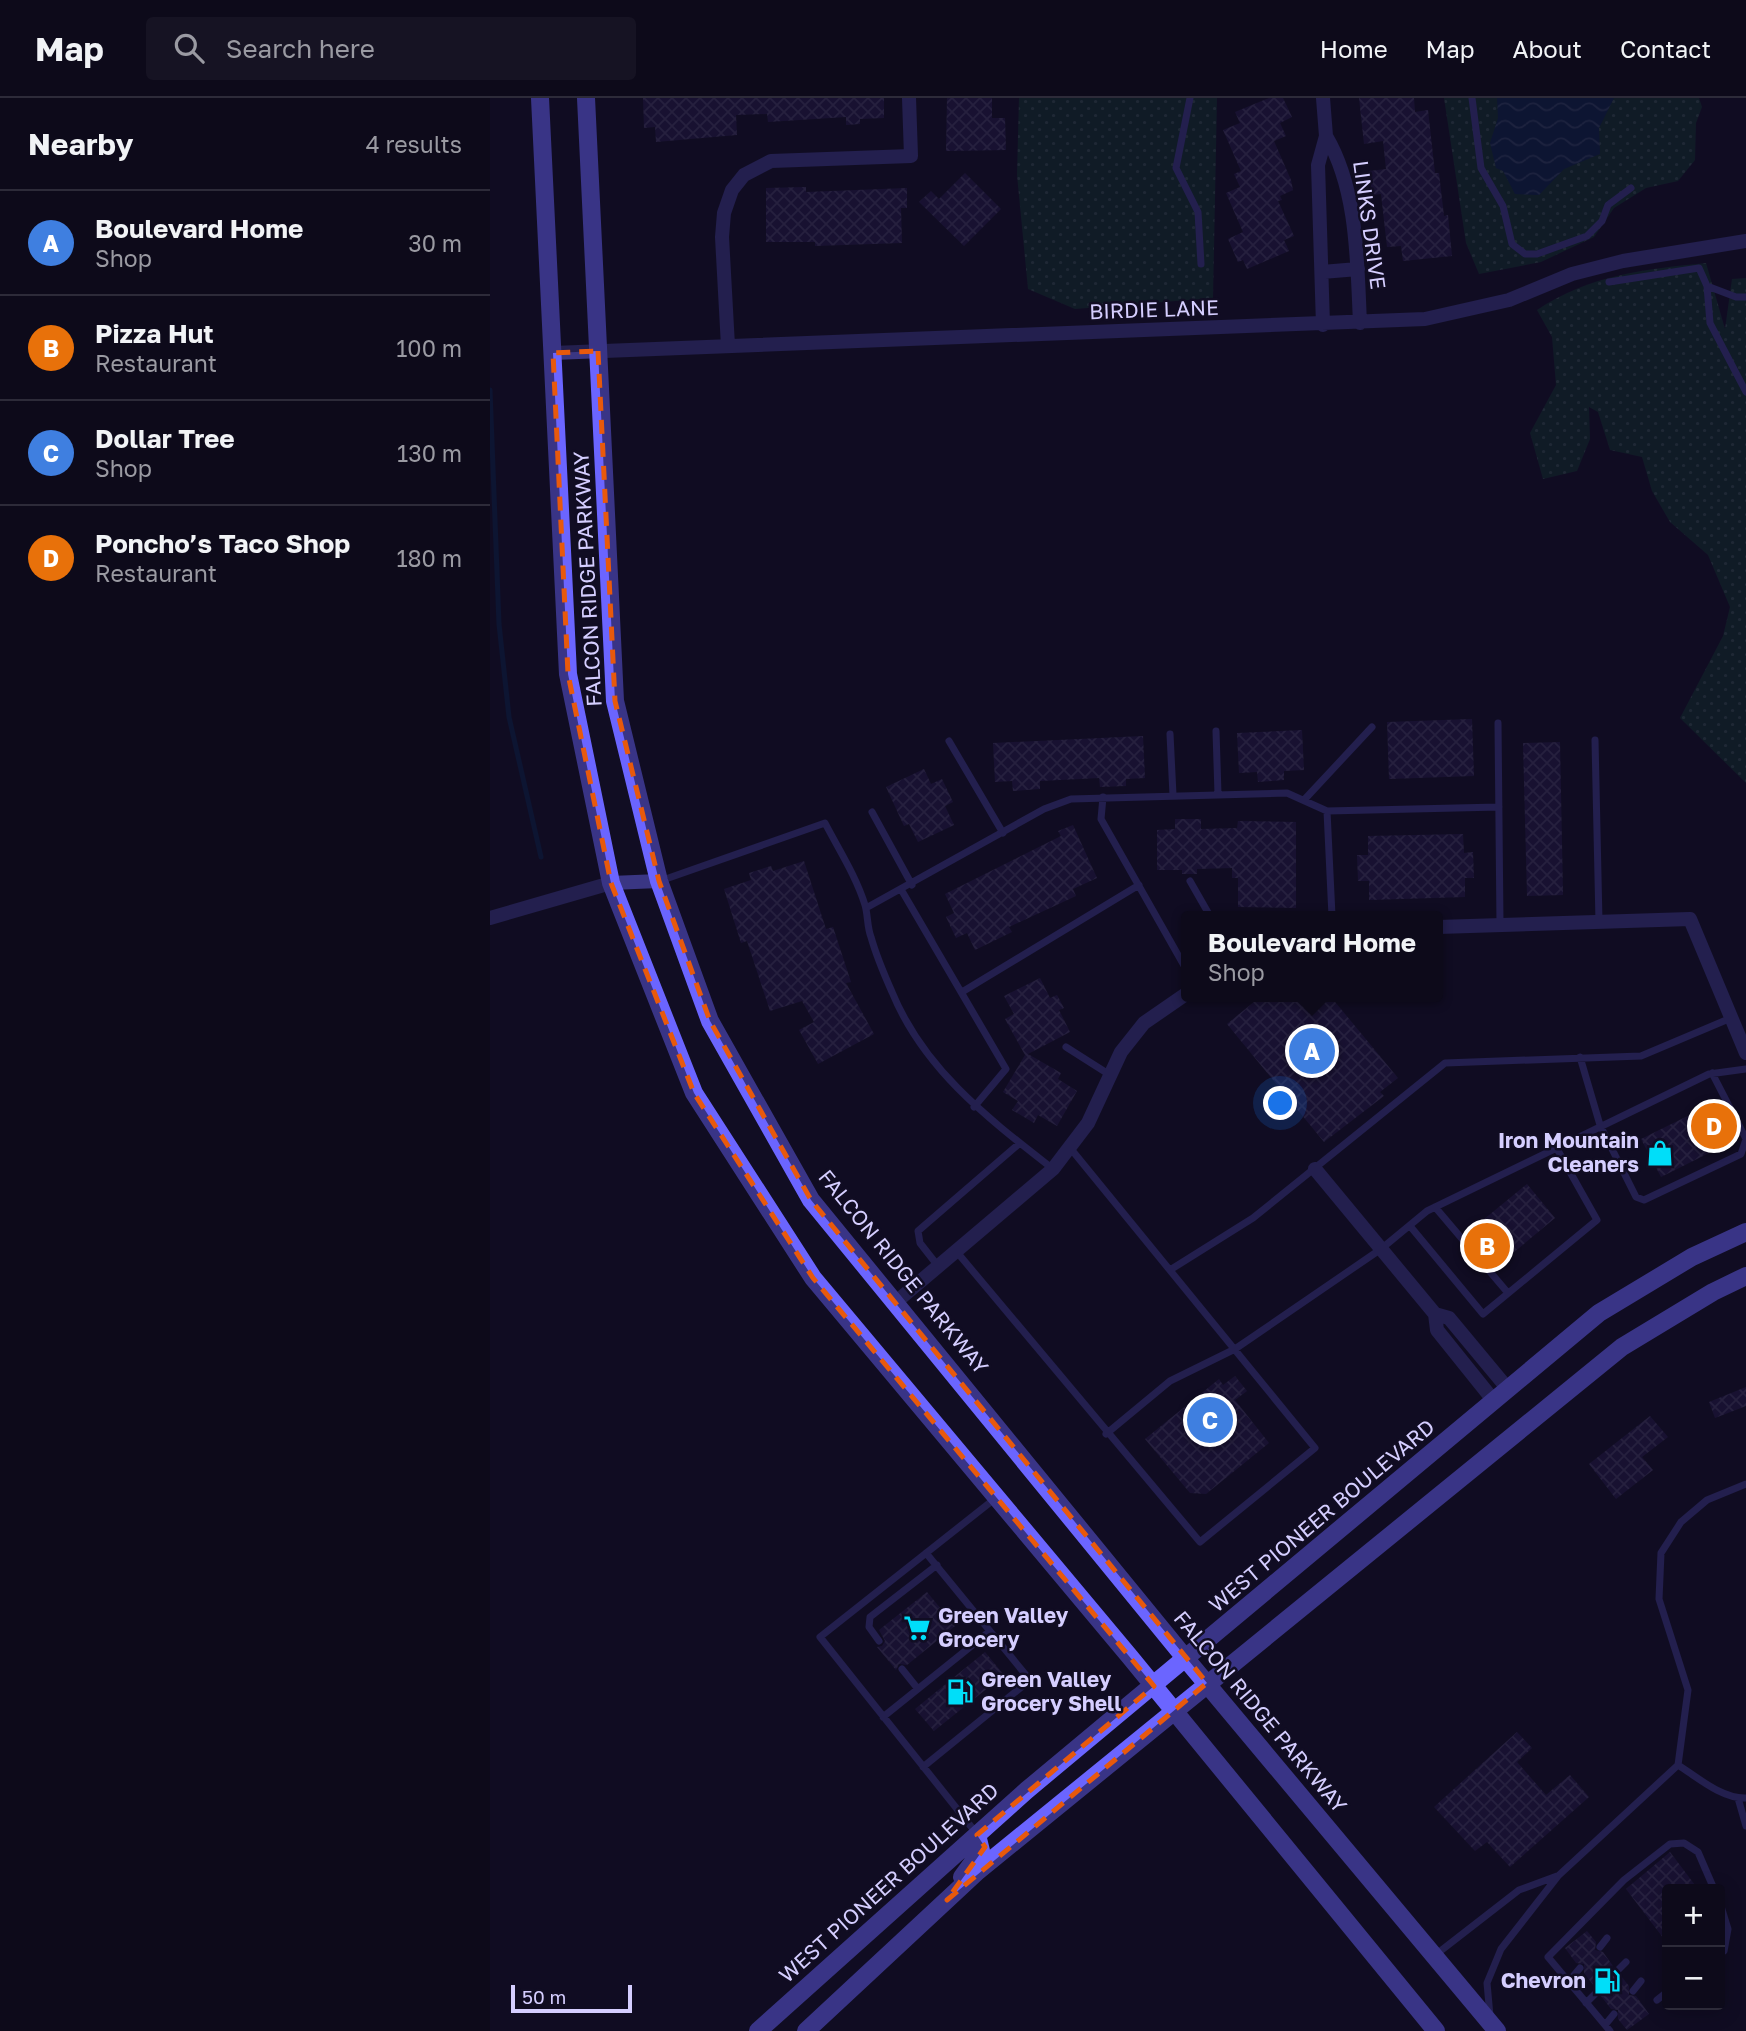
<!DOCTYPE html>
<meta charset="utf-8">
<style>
body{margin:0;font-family:"Golos Text",sans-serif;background:#161323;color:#f1f3f6}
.controls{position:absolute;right:21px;bottom:21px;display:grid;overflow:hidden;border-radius:7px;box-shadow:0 4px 18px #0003}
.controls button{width:63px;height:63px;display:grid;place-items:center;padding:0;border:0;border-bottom:2px solid #2d2b39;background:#0d0a1a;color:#f1f3f6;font:35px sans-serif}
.scale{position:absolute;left:21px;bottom:18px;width:121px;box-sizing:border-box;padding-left:7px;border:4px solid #d5ceff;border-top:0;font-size:19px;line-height:24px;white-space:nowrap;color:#d5ceff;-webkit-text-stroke:5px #110d23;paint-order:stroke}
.you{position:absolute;left:791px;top:1006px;width:24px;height:24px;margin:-18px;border:5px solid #fff;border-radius:50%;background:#1a73e8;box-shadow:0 0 0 10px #1a73e833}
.badge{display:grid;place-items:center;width:46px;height:46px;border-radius:50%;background:#d93025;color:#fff;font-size:23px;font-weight:700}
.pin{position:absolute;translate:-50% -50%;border:4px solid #fff;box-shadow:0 2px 7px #0006}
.popup{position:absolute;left:691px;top:813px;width:262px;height:91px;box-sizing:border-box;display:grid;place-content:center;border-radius:7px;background:#0d0a1a;filter:drop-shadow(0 2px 5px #0005);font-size:23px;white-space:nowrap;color:#9a9aa2}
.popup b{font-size:26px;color:#f1f3f6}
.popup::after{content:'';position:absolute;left:50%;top:100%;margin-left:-14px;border:14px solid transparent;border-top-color:#0d0a1a}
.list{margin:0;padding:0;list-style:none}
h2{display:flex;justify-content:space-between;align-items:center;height:91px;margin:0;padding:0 28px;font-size:30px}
h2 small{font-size:23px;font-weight:400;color:#9a9aa2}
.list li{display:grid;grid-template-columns:46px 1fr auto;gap:21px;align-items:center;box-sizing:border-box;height:105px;padding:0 28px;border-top:2px solid #2d2b39}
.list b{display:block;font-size:26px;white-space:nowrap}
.list p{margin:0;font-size:23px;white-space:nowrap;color:#9a9aa2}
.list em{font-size:23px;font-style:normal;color:#9a9aa2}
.icon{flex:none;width:38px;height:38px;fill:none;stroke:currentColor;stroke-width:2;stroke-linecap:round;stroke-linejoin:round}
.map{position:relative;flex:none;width:1256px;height:1933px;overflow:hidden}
header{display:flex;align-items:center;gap:42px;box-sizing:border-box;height:98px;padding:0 35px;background:#0d0a1a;border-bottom:2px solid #2d2b39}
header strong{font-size:33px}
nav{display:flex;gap:38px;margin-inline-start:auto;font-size:24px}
.search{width:490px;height:63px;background:#161323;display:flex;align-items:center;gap:18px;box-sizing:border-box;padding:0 24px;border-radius:7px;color:#9a9aa2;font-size:26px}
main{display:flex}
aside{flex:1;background:#0d0a1a}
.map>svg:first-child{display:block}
.grass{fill:url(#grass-dots)}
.water{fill:url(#water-waves)}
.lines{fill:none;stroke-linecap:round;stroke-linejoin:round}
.stream{stroke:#0a1f45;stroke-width:5}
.building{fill:url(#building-cross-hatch)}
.lane{stroke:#3a3683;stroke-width:7}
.street{stroke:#3a3683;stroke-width:14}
.secondary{stroke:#6b65ff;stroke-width:18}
.marked{fill:none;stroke:#e8590c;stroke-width:5;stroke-dasharray:14 9;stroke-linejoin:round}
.labels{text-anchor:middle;stroke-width:5;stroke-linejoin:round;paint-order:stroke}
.street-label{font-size:21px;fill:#d5ceff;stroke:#110d23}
.poi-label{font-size:21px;font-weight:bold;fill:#d5ceff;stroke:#110d23;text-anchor:end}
</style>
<header>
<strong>Map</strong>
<div class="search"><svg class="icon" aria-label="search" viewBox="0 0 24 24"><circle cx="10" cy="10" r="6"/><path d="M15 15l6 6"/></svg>Search here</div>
<nav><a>Home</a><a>Map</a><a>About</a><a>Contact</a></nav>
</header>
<main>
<aside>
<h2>Nearby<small>4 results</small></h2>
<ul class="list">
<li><span class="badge" style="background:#3f7fe0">A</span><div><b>Boulevard Home</b><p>Shop</p></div><em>30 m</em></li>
<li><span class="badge" style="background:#e8710a">B</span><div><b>Pizza Hut</b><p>Restaurant</p></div><em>100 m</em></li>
<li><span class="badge" style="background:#3f7fe0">C</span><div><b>Dollar Tree</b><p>Shop</p></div><em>130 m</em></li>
<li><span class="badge" style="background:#e8710a">D</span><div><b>Poncho’s Taco Shop</b><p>Restaurant</p></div><em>180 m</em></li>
</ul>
</aside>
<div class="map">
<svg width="1256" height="1933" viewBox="0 0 1256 1933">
<defs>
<pattern id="grass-dots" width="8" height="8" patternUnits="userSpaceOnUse" patternTransform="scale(1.75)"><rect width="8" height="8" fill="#102d2c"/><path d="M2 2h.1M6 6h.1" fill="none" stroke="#324a4c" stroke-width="1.8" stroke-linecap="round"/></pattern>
<pattern id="water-waves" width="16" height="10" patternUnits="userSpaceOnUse" patternTransform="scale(1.75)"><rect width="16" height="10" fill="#0a1f45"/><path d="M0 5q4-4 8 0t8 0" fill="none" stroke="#2d3e61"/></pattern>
<pattern id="building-cross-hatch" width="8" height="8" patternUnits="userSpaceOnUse" patternTransform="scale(1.75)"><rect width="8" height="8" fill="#221844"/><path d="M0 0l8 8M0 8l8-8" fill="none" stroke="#413860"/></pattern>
</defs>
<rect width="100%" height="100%" fill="#110d23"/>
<path class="grass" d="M 529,0 L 727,0 L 723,200 L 585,211 L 538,191 L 527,77 Z
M 954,0 L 1209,0 L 1212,9 L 1206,25 L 1205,62 L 1188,83 L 1156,90 L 1124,110 L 1104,139 L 1051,164 L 989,176 L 976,145 Z
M 1216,165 L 1235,231 L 1242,181 L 1256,180 L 1256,685 L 1190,620 L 1233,538 L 1240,509 L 1218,457 L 1180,424 L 1162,393 L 1152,359 L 1120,352 L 1108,314 L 1099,309 L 1100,341 L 1087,373 L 1053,381 L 1040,335 L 1066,287 L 1062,239 L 1047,212 C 1099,177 1156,171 1216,165 Z"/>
<path class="water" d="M 1007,0 L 1124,0 L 1109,30 L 1110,56 L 1074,71 L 1049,97 L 1025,96 L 1013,73 L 1006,70 L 1000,45 L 1008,20 Z"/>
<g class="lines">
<path class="stream" d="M 0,292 L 9,526 L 19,619 L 51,759"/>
</g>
<path class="building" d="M 153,0 L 394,0 L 394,20 L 370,21 L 370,26 L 356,27 L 356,19 L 278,24 L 277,16 L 246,17 L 247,37 L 166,44 L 165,29 L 154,30 Z
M 457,0 L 502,0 L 502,20 L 515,20 L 516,52 L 456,53 Z
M 779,0 L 793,0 L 802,19 L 790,25 L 796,38 L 784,43 L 801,82 L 803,92 L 790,98 L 792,102 L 788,103 L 804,138 L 794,142 L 799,153 L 757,171 L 753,162 L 748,164 L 738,141 L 753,134 L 736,95 L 750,89 L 744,76 L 751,73 L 733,32 L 750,25 L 745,14 Z
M 869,0 L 924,0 L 925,14 L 938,12 L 945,75 L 949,75 L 954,118 L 958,117 L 962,158 L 913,163 L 911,148 L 897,149 L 891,96 L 882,97 L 879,73 L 896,71 L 893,43 L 874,46 Z
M 475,75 L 511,111 L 474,148 L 429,104 L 441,93 L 449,101 Z
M 316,89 L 316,94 L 417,90 L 417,110 L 411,110 L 412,145 L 325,148 L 325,144 L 276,144 L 276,90 Z
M 982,621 L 984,678 L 899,681 L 897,624 Z
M 812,632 L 814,672 L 794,673 L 794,682 L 768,684 L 767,674 L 749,675 L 747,635 Z
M 653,638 L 655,680 L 636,681 L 636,688 L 610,689 L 609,680 L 550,683 L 550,691 L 523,693 L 522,683 L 505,684 L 503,645 Z
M 1070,644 L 1073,797 L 1037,798 L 1033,645 Z
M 434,671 L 441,686 L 452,681 L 463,704 L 455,708 L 464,727 L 428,744 L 419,726 L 414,728 L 396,689 Z
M 685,721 L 711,721 L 711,731 L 747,730 L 748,723 L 806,724 L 806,810 L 748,809 L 748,780 L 742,780 L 742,770 L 707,771 L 707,776 L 692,776 L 692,772 L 667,772 L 667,732 L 685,731 Z
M 583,727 L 607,780 L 583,791 L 586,798 L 519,829 L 522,834 L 485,852 L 477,835 L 466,840 L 456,819 L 464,815 L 455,796 L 571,738 L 568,733 Z
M 973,736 L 974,755 L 983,754 L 984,780 L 975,780 L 975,799 L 879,802 L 879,783 L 868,783 L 867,757 L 878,757 L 878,738 Z
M 314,763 L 336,831 L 343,829 L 361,884 L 356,885 L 384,936 L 328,966 L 309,932 L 324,924 L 312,903 L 280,913 L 257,843 L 251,845 L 234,791 L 261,782 L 259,775 L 281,768 L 283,773 Z
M 550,880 L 560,900 L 567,897 L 574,910 L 569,912 L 580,934 L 538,956 L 571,975 L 568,981 L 587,993 L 567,1028 L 548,1017 L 544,1025 L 522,1012 L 528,1003 L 513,994 L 535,957 L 515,921 L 524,916 L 514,898 Z
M 770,899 L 841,899 L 908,980 L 890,994 L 894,998 L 834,1044 L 737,926 Z
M 1224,1005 L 1243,1043 L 1171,1079 L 1151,1041 Z
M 1037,1086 L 1065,1120 L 1005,1170 L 976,1136 Z
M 745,1278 L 757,1293 L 745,1302 L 779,1345 L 716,1396 L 700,1395 L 655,1341 L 729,1281 L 733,1287 Z
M 1256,1289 L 1256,1308 L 1225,1320 L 1219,1304 Z
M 1160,1318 L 1178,1339 L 1152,1359 L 1163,1372 L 1126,1401 L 1099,1366 Z
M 437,1494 L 465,1528 L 417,1567 L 409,1566 L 406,1572 L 387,1549 L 392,1548 L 395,1543 L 389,1532 Z
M 495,1554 L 514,1577 L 444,1633 L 425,1611 Z
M 1027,1634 L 1042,1650 L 1027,1664 L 1056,1697 L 1080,1677 L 1099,1699 L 1020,1769 L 997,1744 L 985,1753 L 944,1709 Z
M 1180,1754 L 1208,1791 L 1177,1791 L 1177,1845 L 1136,1791 Z
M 1097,1833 L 1106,1844 L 1105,1852 L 1113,1854 L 1123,1868 L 1122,1877 L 1131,1878 L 1139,1888 L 1139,1897 L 1146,1898 L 1159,1916 L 1137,1932 L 1128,1921 L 1128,1912 L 1121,1911 L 1111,1898 L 1113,1889 L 1104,1888 L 1094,1875 L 1094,1866 L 1086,1865 L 1075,1850 Z"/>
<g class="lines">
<path class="lane" d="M 700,0 L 686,70 L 708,114 L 711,166
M 982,0 L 991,70 L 1013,108 L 1022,146 L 1035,156 L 1047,156 L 1097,138 L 1112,123 L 1118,107 L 1141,90
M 1119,184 L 1209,170 L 1217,188 L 1220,225 L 1256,294
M 1217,188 L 1246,199 L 1256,199
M 1008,625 L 1010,826
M 726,633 L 728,696
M 680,636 L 683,697
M 1105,642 L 1109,824
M 459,643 L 513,735
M 613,699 L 611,721 L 696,871
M 814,702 L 882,629
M 837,713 L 842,818
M 382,714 L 422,787
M 170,783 L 335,725 C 349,752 366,778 375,807 C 378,817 377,829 381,839 C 386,857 394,876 402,894 C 434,972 499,1021 563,1071
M 700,783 L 720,818
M 412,793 L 516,971 L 484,1009
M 376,810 L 554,711 L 581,701 L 797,695 L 837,713 L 1009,709
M 472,894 L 649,787
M 576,949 L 620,977
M 1090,959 L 1110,1027 L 1146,1099 L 1154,1102 L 1251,1056 L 1256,1041 L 1222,975
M 945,1109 L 1018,1195
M 920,1128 L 993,1216 L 1107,1122 L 1066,1049
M 466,1153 L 710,1444 L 825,1350 L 581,1051
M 448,1168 L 430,1145 L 428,1133 L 530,1045
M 680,1172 L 763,1120 L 955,965 L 1151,958 L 1241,920
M 616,1336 L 680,1283 L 745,1251 L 891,1151 L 937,1113 L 1219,976 L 1256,971
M 389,1543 L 379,1529 L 380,1519 L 447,1467
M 412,1571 L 428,1591
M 393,1619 L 500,1533
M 1188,1667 C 1207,1679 1232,1701 1256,1700
M 433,1669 L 540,1582 L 436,1455
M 1248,1700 L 1256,1728
M 487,1736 L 330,1539 L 507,1399
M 1230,1805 L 1238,1831 L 1234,1853 L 1230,1856
M 1110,1849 L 1117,1840
M 944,1858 L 1029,1792 L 1067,1778
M 1127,1873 L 1136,1864
M 1079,1883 L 1090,1870
M 1143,1893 L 1151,1883
M 1167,1902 L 1177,1894
M 1096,1905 L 1108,1893
M 1000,1918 L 997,1885 L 1011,1851 L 1068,1778 L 1188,1667 L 1198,1592 L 1169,1501 L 1171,1455 L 1191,1424 L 1217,1402 L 1256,1386
M 1115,1927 L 1124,1916
M 1120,1933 L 1058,1859 L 1134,1782 L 1180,1746 L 1194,1745 L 1208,1754 L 1224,1791"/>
<path class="street" d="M 836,38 C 868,92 867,164 870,225
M 832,174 L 868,171
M 833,227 L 828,67 L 836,38 L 833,0
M 238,248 L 232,139 L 234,115 L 242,92 L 254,77 L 281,63 L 421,58 L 419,0
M 63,255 L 935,221 L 1019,202 L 1082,176 L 1133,163 L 1256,143
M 0,820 L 121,785 L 169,783
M 948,829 L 1200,821 L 1256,955
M 825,1071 L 945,1216 L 947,1232 L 1004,1303
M 406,1204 L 563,1071 L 598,1025 L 631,954 L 654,925 L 696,896
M 945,1216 L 959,1220 L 1018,1291"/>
<path class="secondary" d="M 50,0 L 78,576 L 121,785 L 204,995 L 323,1180 L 640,1559 L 946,1933
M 96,0 L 125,603 L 169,783 L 220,923 L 321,1102 L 696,1561 L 1007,1933
M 472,1779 L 491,1753 L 487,1737
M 268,1933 L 537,1692 L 1109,1215 L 1202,1159 L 1256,1134
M 316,1933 L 488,1773 L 1132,1249 L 1223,1194 L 1256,1178"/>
</g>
<path d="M0 0H1256V1933H0ZM 108,253 L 125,603 L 169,783 L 220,923 L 321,1102 L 717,1585 L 457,1802 L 495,1749 L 487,1737 L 664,1588 L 323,1180 L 204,995 L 121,785 L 78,576 L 63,255 Z" fill="#110d23" fill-opacity=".55" fill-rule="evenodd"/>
<path class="marked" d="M 108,253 L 125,603 L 169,783 L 220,923 L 321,1102 L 717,1585 L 457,1802 L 495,1749 L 487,1737 L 664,1588 L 323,1180 L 204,995 L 121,785 L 78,576 L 63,255 Z"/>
<defs>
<g id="shop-bare" transform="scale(2.1)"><path d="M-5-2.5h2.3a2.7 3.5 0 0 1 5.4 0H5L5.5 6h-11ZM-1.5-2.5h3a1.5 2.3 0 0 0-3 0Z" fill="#00def9" stroke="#110d23" stroke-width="2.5" paint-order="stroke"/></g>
<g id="supermarket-bare" transform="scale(2.1)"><path d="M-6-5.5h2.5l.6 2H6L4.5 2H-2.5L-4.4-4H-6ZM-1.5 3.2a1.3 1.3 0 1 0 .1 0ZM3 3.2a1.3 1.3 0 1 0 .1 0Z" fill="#00def9" stroke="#110d23" stroke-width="2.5" paint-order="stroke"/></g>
<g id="fuel-bare" transform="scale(2.1)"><path d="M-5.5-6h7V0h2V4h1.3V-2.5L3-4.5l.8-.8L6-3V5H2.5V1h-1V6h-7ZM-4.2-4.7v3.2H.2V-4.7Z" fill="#00def9" stroke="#110d23" stroke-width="2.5" paint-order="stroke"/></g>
</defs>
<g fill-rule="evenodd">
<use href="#shop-bare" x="1170" y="1055"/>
<use href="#supermarket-bare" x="427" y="1530"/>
<use href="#fuel-bare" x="470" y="1594"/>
<use href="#fuel-bare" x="1117" y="1883"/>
</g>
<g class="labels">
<g class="street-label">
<text transform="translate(879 127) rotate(82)" y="7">LINKS DRIVE</text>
<text transform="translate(664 212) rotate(-2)" y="7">BIRDIE LANE</text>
<text transform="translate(98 481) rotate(-93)" y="7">FALCON RIDGE PARKWAY</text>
<text transform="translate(413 1174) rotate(51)" y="7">FALCON RIDGE PARKWAY</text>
<text transform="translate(832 1418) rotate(-40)" y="7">WEST PIONEER BOULEVARD</text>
<text transform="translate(770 1614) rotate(50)" y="7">FALCON RIDGE PARKWAY</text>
<text transform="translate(399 1785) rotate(-42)" y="7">WEST PIONEER BOULEVARD</text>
</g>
<g class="poi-label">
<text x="1149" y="1050">Iron Mountain<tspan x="1149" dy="24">Cleaners</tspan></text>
<text x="448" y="1525" text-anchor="start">Green Valley<tspan x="448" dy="24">Grocery</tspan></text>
<text x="491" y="1589" text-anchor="start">Green Valley<tspan x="491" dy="24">Grocery Shell</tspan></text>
<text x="1096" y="1890">Chevron</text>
</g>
</g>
</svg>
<div class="controls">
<button>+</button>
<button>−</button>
</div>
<div class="scale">50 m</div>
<div class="you"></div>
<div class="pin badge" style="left:822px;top:953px;background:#3f7fe0">A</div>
<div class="popup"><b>Boulevard Home</b>Shop</div>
<div class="pin badge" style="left:997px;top:1148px;background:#e8710a">B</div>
<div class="pin badge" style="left:720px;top:1322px;background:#3f7fe0">C</div>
<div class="pin badge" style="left:1224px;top:1028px;background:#e8710a">D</div>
</div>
</main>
